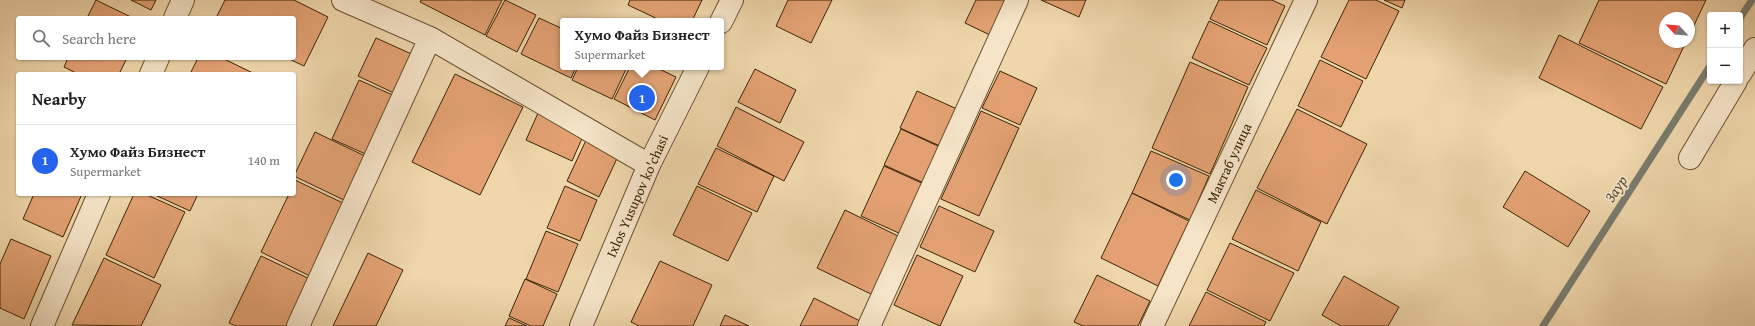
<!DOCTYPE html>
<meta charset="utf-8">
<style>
body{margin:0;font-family:"Gentium Book Plus",serif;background:#f2f2f2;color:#222}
.controls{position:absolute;right:12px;top:12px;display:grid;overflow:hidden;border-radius:4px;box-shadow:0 1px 3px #0004}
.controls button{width:36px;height:36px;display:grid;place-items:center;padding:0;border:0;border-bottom:1px solid #e0e0e0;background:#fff;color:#222;font:20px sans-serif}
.compass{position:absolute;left:1659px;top:12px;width:36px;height:36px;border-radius:50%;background:#fff;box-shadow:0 1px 3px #0004;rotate:296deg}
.you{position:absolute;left:1176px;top:180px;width:14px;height:14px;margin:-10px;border:3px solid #fff;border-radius:50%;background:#1a73e8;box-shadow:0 0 0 6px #1a73e833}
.badge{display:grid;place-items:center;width:26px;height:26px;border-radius:50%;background:#2563eb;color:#fff;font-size:13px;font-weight:700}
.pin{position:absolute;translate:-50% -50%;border:2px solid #fff;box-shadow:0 1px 4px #0006}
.popup{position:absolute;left:560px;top:18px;width:164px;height:52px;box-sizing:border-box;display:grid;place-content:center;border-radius:4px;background:#fff;filter:drop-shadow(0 1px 3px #0005);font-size:13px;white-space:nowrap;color:#767676}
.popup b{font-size:15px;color:#222}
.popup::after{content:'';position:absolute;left:50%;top:100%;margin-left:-8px;border:8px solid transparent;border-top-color:#fff}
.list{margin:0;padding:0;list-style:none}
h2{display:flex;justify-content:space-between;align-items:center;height:52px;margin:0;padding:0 16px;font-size:17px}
h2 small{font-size:13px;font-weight:400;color:#767676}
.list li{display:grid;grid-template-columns:26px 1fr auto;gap:12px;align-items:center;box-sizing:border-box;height:72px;padding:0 16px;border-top:1px solid #e0e0e0}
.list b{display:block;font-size:15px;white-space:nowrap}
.list p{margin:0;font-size:13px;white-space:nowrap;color:#767676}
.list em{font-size:13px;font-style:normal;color:#767676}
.icon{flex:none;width:22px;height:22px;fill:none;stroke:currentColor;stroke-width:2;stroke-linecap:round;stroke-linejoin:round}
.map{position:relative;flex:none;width:1755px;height:326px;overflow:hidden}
.search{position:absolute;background:#fff;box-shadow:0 1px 3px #0004;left:16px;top:16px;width:280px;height:44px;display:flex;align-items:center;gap:10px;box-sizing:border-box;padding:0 14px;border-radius:4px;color:#767676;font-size:15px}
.panel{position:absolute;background:#fff;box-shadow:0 1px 3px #0004;left:16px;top:72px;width:280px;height:124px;border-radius:4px}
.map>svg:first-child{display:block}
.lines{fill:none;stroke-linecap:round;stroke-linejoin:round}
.stream{stroke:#787c6f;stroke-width:7}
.building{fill:#e3a173;stroke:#3d2505}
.minor-casing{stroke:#6a512e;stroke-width:24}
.minor{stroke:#f5e4c8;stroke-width:22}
.labels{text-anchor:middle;stroke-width:3.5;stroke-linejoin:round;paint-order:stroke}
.street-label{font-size:14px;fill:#3d2505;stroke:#f5e4c8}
.water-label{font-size:15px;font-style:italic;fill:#564931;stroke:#f5e4c8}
</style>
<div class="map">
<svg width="1755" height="326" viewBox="0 0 1755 326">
<rect width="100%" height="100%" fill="#efd6ab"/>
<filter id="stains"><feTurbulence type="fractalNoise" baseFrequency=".005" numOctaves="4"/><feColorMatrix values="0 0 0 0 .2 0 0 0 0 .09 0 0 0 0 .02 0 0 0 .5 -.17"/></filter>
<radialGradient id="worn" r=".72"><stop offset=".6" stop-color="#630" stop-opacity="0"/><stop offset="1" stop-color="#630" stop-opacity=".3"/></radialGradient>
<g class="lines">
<path class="stream" d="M 1740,18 L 1752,0
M 1543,326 L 1710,66"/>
</g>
<path class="building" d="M 96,0 L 133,18 L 87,18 Z
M 131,0 L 156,0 L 151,10 Z
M 225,0 L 294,0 L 328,17 L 304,66 L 287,58 L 294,58 L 294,18 L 216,18 Z
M 421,0 L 502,0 L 485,35 L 420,2 Z
M 505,0 L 536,15 L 517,52 L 486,36 Z
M 630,0 L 702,0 L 692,21 L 662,21 L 628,5 Z
M 788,0 L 832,0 L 811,43 L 776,26 Z
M 976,0 L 1008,0 L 992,36 L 965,23 Z
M 1041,0 L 1086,0 L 1079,17 Z
M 1219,0 L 1272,0 L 1285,6 L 1267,45 L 1210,19 Z
M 1349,0 L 1376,0 L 1399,11 L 1366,79 L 1321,57 Z
M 1384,0 L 1405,0 L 1402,8 Z
M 1599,0 L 1706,0 L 1689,36 L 1689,18 L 1665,18 L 1665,42 L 1686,42 L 1666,84 L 1579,43 Z
M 539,18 L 563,29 L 563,67 L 576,67 L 571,78 L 521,54 Z
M 1209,21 L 1267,48 L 1249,85 L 1192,58 Z
M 1559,35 L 1663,87 L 1641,129 L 1539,78 Z
M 376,38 L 416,56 L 398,95 L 358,76 Z
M 68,58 L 127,58 L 119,74 L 78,74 L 64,67 Z
M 198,58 L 222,58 L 255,74 L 190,74 Z
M 1320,60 L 1363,81 L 1341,127 L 1298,106 Z
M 1190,62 L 1248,87 L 1210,174 L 1152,148 Z
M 578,67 L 627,67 L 612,99 L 572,80 Z
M 630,67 L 655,67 L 676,77 L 655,120 L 614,99 Z
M 755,69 L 796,90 L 780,123 L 738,102 Z
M 1000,71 L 1037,88 L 1020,125 L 982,108 Z
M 455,74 L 523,107 L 480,195 L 412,162 Z
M 359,80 L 397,97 L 370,156 L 332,139 Z
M 917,91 L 957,109 L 940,146 L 900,128 Z
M 736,107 L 804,142 L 784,181 L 717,146 Z
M 1297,109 L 1367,144 L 1327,224 L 1257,188 Z
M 981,111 L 1019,128 L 979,216 L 941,199 Z
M 538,113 L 584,134 L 572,161 L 526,140 Z
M 901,129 L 940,147 L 924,183 L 884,165 Z
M 315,132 L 369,158 L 348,202 L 294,176 Z
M 588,136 L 620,152 L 599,197 L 567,181 Z
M 716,148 L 774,176 L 757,212 L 698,184 Z
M 1151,151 L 1209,176 L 1190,220 L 1132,193 Z
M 884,166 L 924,184 L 901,234 L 861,216 Z
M 1525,171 L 1590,211 L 1568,247 L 1503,207 Z
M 295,180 L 347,205 L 312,277 L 261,252 L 289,194 L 294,194 Z
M 565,186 L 597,200 L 580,241 L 547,228 Z
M 697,186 L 752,213 L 728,261 L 673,235 Z
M 1256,190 L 1321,222 L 1298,271 L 1232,239 Z
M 1132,193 L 1189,221 L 1158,286 L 1101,258 Z
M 34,194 L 82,194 L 63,237 L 23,219 Z
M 134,194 L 145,194 L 185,212 L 154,278 L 106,255 Z
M 153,194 L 198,194 L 190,211 Z
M 939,206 L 994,231 L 975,272 L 920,247 Z
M 845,210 L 900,237 L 873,295 L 817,268 Z
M 546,231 L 578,244 L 558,292 L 526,279 Z
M 11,239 L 51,256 L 24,319 L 0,308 L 0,264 Z
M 1230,243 L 1294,273 L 1270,321 L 1207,290 Z
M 368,253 L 403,270 L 376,326 L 333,326 Z
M 917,255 L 963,276 L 940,326 L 894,305 Z
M 261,256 L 312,280 L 290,326 L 236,326 L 229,323 Z
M 104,258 L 161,285 L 141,326 L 72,325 Z
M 660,261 L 712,285 L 693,326 L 639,326 L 631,322 Z
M 1097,275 L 1150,301 L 1138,326 L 1083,326 L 1074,322 Z
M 1344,276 L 1399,307 L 1388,326 L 1341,326 L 1322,315 Z
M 525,279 L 557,294 L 543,326 L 531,326 L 509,316 Z
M 1206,292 L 1266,322 L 1264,326 L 1189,326 Z
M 814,298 L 860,321 L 857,326 L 800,326 Z
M 725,315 L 749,326 L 720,326 Z
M 509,318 L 527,326 L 505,326 Z"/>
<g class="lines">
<g class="minor-casing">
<path id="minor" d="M 343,0 L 430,38 L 649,165
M 175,18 L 183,0
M 721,22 L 732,0
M 151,74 L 158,58
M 1740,74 L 1755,49
M 1690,158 L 1736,81
M 42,326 L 99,194
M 298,326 L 430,38
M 581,326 L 649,165 L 698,67
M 869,326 L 1017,0
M 1152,326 L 1306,0"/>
</g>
<use href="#minor" class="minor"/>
</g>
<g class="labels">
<g class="street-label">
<text transform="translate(1229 163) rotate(-65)" y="5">Мактаб улица</text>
<text transform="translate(637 196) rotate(-66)" y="5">Ixlos Yusupov ko'chasi</text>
</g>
<g class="water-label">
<text transform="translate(1616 189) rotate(-57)" y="5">Заур</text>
</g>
</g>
<rect width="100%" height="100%" filter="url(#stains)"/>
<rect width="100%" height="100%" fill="url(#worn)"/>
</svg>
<div class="controls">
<button>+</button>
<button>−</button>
</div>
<svg class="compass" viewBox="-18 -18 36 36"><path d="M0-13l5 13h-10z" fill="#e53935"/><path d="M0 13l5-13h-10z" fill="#767676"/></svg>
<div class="you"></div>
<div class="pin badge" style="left:642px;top:98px">1</div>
<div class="popup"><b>Хумо Файз Бизнест</b>Supermarket</div>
<div class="search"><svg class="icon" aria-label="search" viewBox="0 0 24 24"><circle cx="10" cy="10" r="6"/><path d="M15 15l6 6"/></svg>Search here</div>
<section class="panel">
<h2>Nearby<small></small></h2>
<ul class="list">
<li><span class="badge">1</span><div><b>Хумо Файз Бизнест</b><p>Supermarket</p></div><em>140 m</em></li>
</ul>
</section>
</div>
